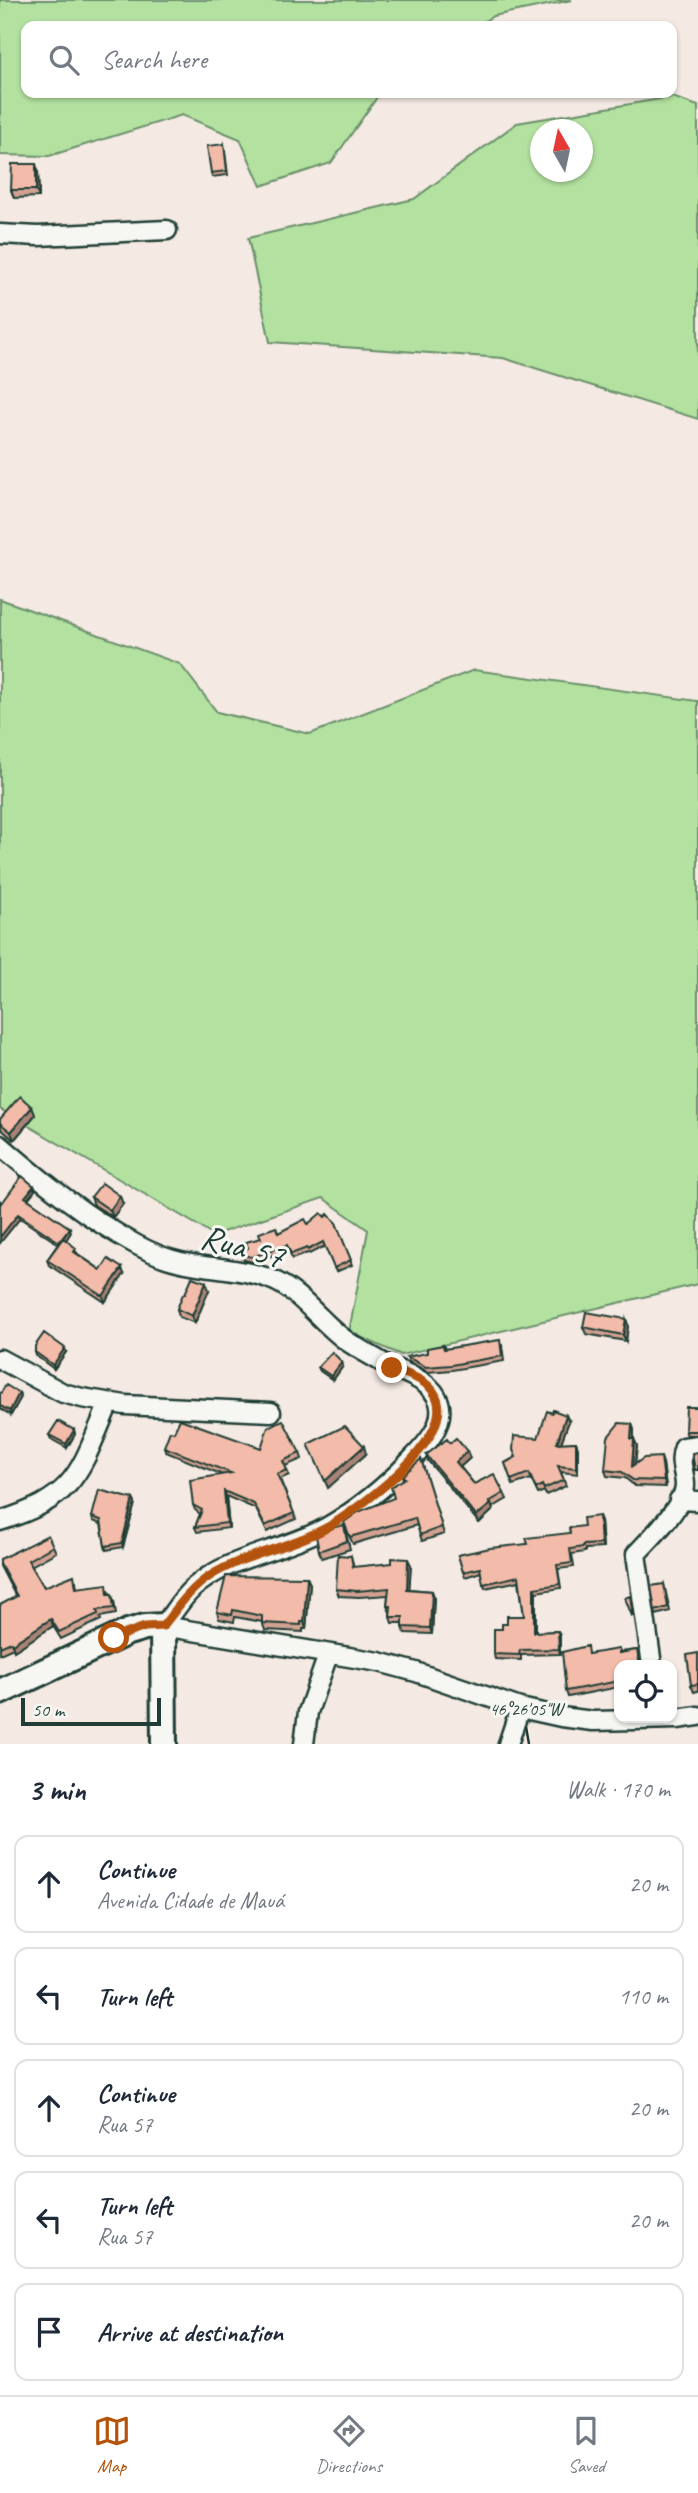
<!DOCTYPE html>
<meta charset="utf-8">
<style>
body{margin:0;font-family:Caveat,sans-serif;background:#f2f2f3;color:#1f2937}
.controls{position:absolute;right:21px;bottom:21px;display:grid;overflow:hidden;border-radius:14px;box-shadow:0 2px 5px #0004}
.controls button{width:63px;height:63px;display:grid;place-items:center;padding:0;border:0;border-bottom:2px solid #e0e1e3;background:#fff;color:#1f2937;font:35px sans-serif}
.compass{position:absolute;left:530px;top:119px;width:63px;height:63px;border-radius:50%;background:#fff;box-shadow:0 2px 5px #0004;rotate:351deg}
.scale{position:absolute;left:21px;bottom:18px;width:140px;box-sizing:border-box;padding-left:7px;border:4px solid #1f3d34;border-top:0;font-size:19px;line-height:24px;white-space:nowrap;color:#1f3d34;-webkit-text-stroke:5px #f6f6f2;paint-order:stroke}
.stop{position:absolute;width:21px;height:21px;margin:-16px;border:5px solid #b45309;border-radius:50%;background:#fff}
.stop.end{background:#b45309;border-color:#fff;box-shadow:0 2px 7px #0008}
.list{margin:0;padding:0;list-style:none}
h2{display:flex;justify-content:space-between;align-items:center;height:91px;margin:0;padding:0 28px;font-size:30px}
h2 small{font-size:23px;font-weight:400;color:#747a83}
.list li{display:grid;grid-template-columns:46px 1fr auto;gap:21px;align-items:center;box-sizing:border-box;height:98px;margin:0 14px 14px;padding:0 14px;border:2px solid #e0e1e3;border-radius:14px}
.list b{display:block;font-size:26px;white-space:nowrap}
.list p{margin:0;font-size:23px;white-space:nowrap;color:#747a83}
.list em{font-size:23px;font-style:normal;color:#747a83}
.icon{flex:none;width:38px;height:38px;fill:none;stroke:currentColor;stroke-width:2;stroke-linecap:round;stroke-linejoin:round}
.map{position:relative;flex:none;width:698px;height:1744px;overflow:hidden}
.search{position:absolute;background:#fff;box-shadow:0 2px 5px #0004;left:21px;right:21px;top:21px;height:77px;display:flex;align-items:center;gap:18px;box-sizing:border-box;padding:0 24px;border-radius:14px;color:#747a83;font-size:26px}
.sheet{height:651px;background:#fff}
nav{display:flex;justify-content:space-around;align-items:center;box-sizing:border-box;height:98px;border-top:2px solid #e0e1e3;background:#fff;font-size:19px;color:#747a83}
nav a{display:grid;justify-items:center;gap:4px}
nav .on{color:#b45309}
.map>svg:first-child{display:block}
.green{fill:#b3e1a0;stroke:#698f6a;stroke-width:2;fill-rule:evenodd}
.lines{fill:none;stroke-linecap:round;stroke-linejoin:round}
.street-casing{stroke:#1f3d34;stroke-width:23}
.secondary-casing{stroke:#1f3d34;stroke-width:30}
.street{stroke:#f6f6f2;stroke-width:18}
.secondary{stroke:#f6f6f2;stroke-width:24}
.wall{fill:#d1a191;stroke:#1f3d34;stroke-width:2}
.shaded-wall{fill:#aa8376;stroke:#1f3d34;stroke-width:2}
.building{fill:#f3bba9;stroke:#1f3d34;stroke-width:2}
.route{stroke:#b45309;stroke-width:9}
.ticks{fill:none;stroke:#1f3d34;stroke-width:2.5}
.labels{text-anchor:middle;stroke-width:6;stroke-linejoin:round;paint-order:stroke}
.street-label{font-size:35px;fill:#1f3d34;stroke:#f6f6f2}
.ticks-label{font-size:18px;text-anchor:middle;fill:#1f3d34;stroke:#f6f6f2;stroke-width:6;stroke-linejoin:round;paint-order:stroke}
</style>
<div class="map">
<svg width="698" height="1744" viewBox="0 0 698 1744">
<rect width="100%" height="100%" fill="#f5eae3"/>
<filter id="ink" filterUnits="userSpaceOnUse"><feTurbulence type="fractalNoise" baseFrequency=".0143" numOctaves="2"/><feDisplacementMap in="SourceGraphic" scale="14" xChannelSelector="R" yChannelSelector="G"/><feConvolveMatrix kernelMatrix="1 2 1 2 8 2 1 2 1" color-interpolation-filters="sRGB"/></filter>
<g filter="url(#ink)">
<path class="green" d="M 0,0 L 572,0 L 493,16 L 476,26 L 26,26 L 26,93 L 380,93 L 331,163 L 261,186 L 240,139 L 182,115 L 49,156 L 0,155 Z
M 672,97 L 698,106 L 698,419 L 503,358 L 270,342 L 248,238 L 414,199 L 517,123 ZM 540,130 L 582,130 L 582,172 L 540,172 Z
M 0,599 L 180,664 L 217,712 L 310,734 L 474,670 L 698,701 L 698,1284 L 401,1355 L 349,1332 L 368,1230 L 323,1198 L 214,1235 L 0,1109 Z"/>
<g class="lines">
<g class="street-casing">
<path id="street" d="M 0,234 L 38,236 L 167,230
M 0,1145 C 43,1182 87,1218 137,1245 C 150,1252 167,1259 181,1262 C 212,1269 246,1268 275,1281 C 302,1294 320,1321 344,1339 C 355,1347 368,1354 380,1361 C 400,1373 431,1378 439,1402 C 446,1425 424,1447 410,1461 C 386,1486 357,1510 327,1527 C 285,1551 229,1555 192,1589 C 181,1599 173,1614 163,1626 L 379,1662 L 416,1672 L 520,1708 L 561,1717 L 593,1721 L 677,1719 L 698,1716
M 0,1359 L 63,1393 L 82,1398 L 125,1405 L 271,1412
M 679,1500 L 698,1501
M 0,1521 C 77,1497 79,1473 109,1403
M 652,1665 L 636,1554 C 650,1539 684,1506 685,1486 C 685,1471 678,1463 684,1447 L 698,1445
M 304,1744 L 308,1712 L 328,1655
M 508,1744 L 520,1708"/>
</g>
<g class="secondary-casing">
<path id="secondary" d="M 0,1692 L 128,1632 L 145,1627 L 163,1626 L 164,1744"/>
</g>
<use href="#street" class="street"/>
<use href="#secondary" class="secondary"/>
</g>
<path class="wall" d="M 224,144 L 228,175 L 212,177 L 211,173 Z
M 38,171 L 39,197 L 14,198 L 11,190 Z
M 32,1107 L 35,1115 L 14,1140 L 1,1129 L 0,1119 Z
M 34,1186 L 35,1190 L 28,1199 L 71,1232 L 66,1240 L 78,1254 L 101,1270 L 124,1274 L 105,1302 L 49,1265 L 47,1260 L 58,1244 L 20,1218 L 0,1243 L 0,1201 L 2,1203 Z
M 91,1197 L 123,1204 L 113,1217 L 94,1205 Z
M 325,1217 L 336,1223 L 352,1265 L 336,1272 L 325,1246 L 309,1254 L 308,1253 L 292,1259 L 289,1250 L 253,1262 L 244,1260 L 241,1252 L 278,1233 L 308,1224 Z
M 209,1290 L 195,1323 L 179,1317 L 177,1309 L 185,1294 Z
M 626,1319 L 628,1325 L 626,1341 L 586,1334 L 583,1327 Z
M 443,1345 L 445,1349 L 502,1345 L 504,1361 L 452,1370 L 428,1372 L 409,1362 L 407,1357 L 427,1353 Z
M 35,1352 L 66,1352 L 54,1369 L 36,1356 Z
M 342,1362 L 343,1366 L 333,1380 L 320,1371 L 318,1367 Z
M 19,1393 L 21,1397 L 11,1415 L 0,1409 L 0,1394 Z
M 698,1407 L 698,1435 L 687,1435 L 685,1431 Z
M 569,1421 L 561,1443 L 576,1442 L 578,1448 L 578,1474 L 561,1472 L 566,1486 L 546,1495 L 544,1491 L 538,1494 L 531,1479 L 513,1485 L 505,1463 L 516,1457 L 538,1438 Z
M 632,1424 L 634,1430 L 634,1439 L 637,1446 L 635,1464 L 663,1463 L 666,1487 L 635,1486 L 625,1478 L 607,1476 L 605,1470 Z
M 74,1430 L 75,1434 L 67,1448 L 51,1439 L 49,1435 Z
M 174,1432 L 261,1448 L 300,1453 L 302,1459 L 285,1466 L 289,1475 L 280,1479 L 296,1519 L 267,1532 L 256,1509 L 226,1496 L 229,1528 L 197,1532 L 195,1527 L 200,1514 L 195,1510 L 193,1505 L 223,1475 L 166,1452 L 164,1447 Z
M 450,1443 L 470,1458 L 460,1467 L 474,1484 L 504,1493 L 507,1499 L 492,1508 L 493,1510 L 479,1523 L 428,1461 L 426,1455 Z
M 421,1459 L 444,1534 L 422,1541 L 417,1525 L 353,1544 L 346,1529 L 394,1498 L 403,1479 L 402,1476 Z
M 133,1499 L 135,1503 L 123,1547 L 106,1550 L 101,1524 L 93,1521 L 92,1517 Z
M 599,1516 L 601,1521 L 603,1548 L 585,1549 L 585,1552 L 572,1554 L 574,1567 L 558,1569 L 561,1588 L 536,1592 L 536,1632 L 558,1631 L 560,1636 L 560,1654 L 521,1655 L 521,1660 L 495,1659 L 494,1654 L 502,1629 L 507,1624 L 524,1616 L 519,1581 L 485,1588 L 481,1572 L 465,1577 L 458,1555 L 528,1544 L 570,1533 L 584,1526 Z
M 346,1533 L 350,1549 L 322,1558 L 319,1551 Z
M 53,1546 L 56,1552 L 31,1566 L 44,1587 L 76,1581 L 77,1588 L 109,1590 L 110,1594 L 114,1600 L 116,1614 L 100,1617 L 101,1620 L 61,1639 L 53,1626 L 14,1651 L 13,1648 L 0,1654 L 0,1605 L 16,1597 L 0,1566 L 0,1559 Z
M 351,1556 L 354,1567 L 411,1565 L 409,1589 L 432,1591 L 434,1597 L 432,1634 L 405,1633 L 403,1627 L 403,1623 L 392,1623 L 390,1617 L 390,1612 L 387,1606 L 388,1595 L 359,1597 L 339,1596 L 336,1589 Z
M 310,1584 L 306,1629 L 303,1629 L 303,1632 L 265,1630 L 262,1622 L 235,1617 L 234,1622 L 219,1619 L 217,1612 Z
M 664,1584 L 670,1611 L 656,1615 L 655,1611 Z
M 637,1650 L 639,1656 L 619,1665 L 619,1687 L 568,1697 L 566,1691 L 589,1654 L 620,1652 Z
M 698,1653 L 698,1691 L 694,1692 L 691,1685 Z"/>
<path class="shaded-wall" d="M 36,164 L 38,171 L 39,197 L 36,190 Z
M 32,1107 L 35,1115 L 14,1140 L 11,1132 Z
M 34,1186 L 35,1190 L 26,1201 L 25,1197 Z
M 120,1196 L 123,1204 L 113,1217 L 110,1210 Z
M 18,1214 L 20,1218 L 0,1243 L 0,1237 Z
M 70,1228 L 71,1232 L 62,1247 L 60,1243 Z
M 122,1268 L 124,1274 L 105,1302 L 103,1296 Z
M 206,1282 L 209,1290 L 195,1323 L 192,1316 Z
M 626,1319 L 628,1325 L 626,1341 L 623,1335 Z
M 65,1348 L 66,1352 L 54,1369 L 53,1365 Z
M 342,1362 L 343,1366 L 333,1380 L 331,1376 Z
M 19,1393 L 21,1397 L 11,1415 L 10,1411 Z
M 566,1415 L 569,1421 L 559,1448 L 557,1443 Z
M 632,1424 L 634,1430 L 634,1445 L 631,1439 Z
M 74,1430 L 75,1434 L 67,1448 L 66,1444 Z
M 634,1439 L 637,1446 L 634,1472 L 632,1466 Z
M 576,1442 L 578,1448 L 578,1474 L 576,1468 Z
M 364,1446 L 366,1454 L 328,1488 L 325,1481 Z
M 467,1451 L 470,1458 L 458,1469 L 456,1462 Z
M 661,1457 L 663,1463 L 666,1487 L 664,1481 Z
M 224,1491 L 226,1496 L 229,1528 L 227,1523 Z
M 133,1499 L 135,1503 L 123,1547 L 122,1543 Z
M 491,1504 L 493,1510 L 479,1523 L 476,1516 Z
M 599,1516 L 601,1521 L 603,1548 L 601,1544 Z
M 408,1559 L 411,1565 L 409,1595 L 407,1589 Z
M 307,1577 L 310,1584 L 306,1629 L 304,1622 Z
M 534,1588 L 536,1592 L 536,1636 L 534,1632 Z
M 432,1591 L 434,1597 L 432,1634 L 430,1628 Z
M 51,1619 L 53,1626 L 14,1651 L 12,1644 Z
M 558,1631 L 560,1636 L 560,1654 L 559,1649 Z"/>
<path class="building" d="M 224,144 L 227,171 L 211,173 L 207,146 Z
M 12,164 L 36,164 L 36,190 L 11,190 Z
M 20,1096 L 32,1107 L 11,1132 L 0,1123 L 0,1119 Z
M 22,1176 L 34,1186 L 25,1197 L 70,1228 L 59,1242 L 18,1214 L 0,1237 L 0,1201 L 2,1203 Z
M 102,1183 L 120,1196 L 110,1210 L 91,1197 Z
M 321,1213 L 325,1217 L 328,1214 L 336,1223 L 351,1260 L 334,1268 L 323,1242 L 308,1250 L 307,1248 L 291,1254 L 287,1245 L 252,1257 L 242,1255 L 241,1252 L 248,1248 L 246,1242 L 261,1238 L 259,1233 L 276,1227 L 278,1233 L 305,1219 L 308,1224 Z
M 63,1238 L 76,1248 L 74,1252 L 101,1270 L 108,1259 L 122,1268 L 103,1296 L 47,1260 Z
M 192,1277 L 206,1282 L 192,1316 L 177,1309 L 183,1294 L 185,1294 Z
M 586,1312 L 626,1319 L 623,1335 L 583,1327 Z
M 44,1333 L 65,1348 L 53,1365 L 35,1352 L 35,1346 Z
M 500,1340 L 502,1356 L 451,1365 L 426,1367 L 407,1357 L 427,1353 L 427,1348 L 443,1345 L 444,1349 Z
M 332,1352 L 342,1362 L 331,1376 L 318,1367 Z
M 6,1385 L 19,1393 L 10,1411 L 0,1406 L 0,1394 Z
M 686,1407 L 698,1407 L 698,1431 L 685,1431 Z
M 553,1410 L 566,1415 L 557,1443 L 576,1442 L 576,1468 L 558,1466 L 564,1480 L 544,1489 L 542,1485 L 536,1489 L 529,1473 L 511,1480 L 505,1463 L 516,1457 L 513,1450 L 514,1436 L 538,1438 L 547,1411 L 552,1413 Z
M 180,1419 L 261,1448 L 268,1427 L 283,1420 L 300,1453 L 283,1461 L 287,1470 L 277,1474 L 294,1513 L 265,1526 L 254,1504 L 224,1491 L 227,1523 L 195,1527 L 202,1510 L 193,1505 L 190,1480 L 231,1473 L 164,1447 L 170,1431 L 174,1432 Z
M 58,1421 L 74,1430 L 66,1444 L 49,1435 Z
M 619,1423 L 632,1424 L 631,1439 L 634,1439 L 632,1466 L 644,1458 L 661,1457 L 664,1481 L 633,1480 L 622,1472 L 605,1470 L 608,1437 Z
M 345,1426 L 364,1446 L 325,1481 L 308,1444 Z
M 456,1438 L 467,1451 L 456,1462 L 474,1484 L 494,1474 L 504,1493 L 489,1502 L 491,1504 L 476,1516 L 426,1455 L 447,1439 L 450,1443 Z
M 698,1452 L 698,1470 L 695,1470 L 692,1453 Z
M 421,1459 L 442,1527 L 420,1535 L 415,1518 L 350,1537 L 344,1522 L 358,1512 L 394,1498 L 391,1487 L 405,1478 L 402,1476 Z
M 99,1490 L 133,1499 L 122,1543 L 105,1546 L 101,1520 L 92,1517 Z
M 599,1516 L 601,1544 L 583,1545 L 583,1547 L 570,1549 L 572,1563 L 557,1565 L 560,1584 L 534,1588 L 534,1632 L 558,1631 L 559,1649 L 520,1650 L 519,1655 L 494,1654 L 494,1629 L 502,1629 L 502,1624 L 507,1624 L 507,1616 L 524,1616 L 519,1576 L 483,1584 L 480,1568 L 463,1572 L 458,1555 L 490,1548 L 528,1544 L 526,1538 L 570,1533 L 569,1528 L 584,1526 L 583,1518 Z
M 344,1525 L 347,1541 L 319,1551 L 316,1536 L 331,1528 Z
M 48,1535 L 53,1546 L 28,1560 L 44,1587 L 74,1575 L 76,1588 L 107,1584 L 108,1594 L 112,1594 L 114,1608 L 97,1610 L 98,1614 L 59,1632 L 51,1619 L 12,1644 L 11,1642 L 0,1647 L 0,1605 L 17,1596 L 0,1564 L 0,1559 Z
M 338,1555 L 351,1556 L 353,1567 L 392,1563 L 392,1558 L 408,1559 L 407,1589 L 432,1591 L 430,1628 L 403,1627 L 403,1617 L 390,1617 L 391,1606 L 387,1606 L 389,1588 L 357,1591 L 336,1589 Z
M 226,1576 L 307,1577 L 304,1622 L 301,1622 L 301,1625 L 262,1623 L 262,1616 L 233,1610 L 232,1615 L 217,1612 Z
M 664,1584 L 668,1607 L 655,1611 L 651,1586 Z
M 630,1596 L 633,1616 L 632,1616 L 625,1598 Z
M 587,1646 L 588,1654 L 619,1649 L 619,1653 L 637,1650 L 640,1665 L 619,1665 L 619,1681 L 566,1691 L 562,1652 Z
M 698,1653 L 698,1684 L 691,1685 L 687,1655 Z"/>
</g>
<g class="lines" filter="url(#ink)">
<path class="route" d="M 114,1638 L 145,1627 L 163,1626 C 178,1607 190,1589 210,1576 C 246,1553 291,1548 328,1527 C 359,1508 464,1434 433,1391 C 425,1379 405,1374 392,1368"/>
</g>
<path class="ticks" d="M 526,1727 L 529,1744"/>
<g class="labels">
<g class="street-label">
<text transform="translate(243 1246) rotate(15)" y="12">Rua 57</text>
</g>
</g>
<g class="ticks-label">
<text x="526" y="1715">46°26'05"W</text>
</g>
</svg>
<div class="controls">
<button><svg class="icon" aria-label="locate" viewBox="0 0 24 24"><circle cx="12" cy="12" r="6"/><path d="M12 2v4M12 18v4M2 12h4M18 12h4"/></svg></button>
</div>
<svg class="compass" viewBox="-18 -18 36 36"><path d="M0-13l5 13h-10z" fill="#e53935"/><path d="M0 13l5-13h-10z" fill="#747a83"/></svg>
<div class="scale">50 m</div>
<div class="stop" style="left:114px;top:1638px"></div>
<div class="stop end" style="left:392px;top:1368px"></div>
<div class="search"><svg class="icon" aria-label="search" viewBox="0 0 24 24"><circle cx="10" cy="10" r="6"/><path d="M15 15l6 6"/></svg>Search here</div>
</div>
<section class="sheet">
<h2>3 min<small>Walk · 170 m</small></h2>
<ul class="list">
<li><svg class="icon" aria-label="ahead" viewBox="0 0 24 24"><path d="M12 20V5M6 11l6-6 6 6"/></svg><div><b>Continue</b><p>Avenida Cidade de Mauá</p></div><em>20 m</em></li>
<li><svg class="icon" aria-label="left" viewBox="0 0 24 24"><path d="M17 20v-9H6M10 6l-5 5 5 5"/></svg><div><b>Turn left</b></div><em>110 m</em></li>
<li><svg class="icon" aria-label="ahead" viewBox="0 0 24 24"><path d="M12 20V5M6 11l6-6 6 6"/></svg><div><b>Continue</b><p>Rua 57</p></div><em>20 m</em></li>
<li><svg class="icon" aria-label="left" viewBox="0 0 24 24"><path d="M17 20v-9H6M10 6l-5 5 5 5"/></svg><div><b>Turn left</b><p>Rua 57</p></div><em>20 m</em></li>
<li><svg class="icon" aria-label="arrive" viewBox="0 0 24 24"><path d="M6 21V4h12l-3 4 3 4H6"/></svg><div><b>Arrive at destination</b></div></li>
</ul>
</section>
<nav>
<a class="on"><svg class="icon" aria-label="map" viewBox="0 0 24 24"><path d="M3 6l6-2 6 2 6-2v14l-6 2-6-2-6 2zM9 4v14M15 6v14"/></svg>Map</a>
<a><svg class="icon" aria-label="directions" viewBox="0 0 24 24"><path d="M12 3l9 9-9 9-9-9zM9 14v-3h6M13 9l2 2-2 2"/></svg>Directions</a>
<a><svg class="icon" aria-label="saved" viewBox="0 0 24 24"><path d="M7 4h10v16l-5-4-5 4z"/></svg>Saved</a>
</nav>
